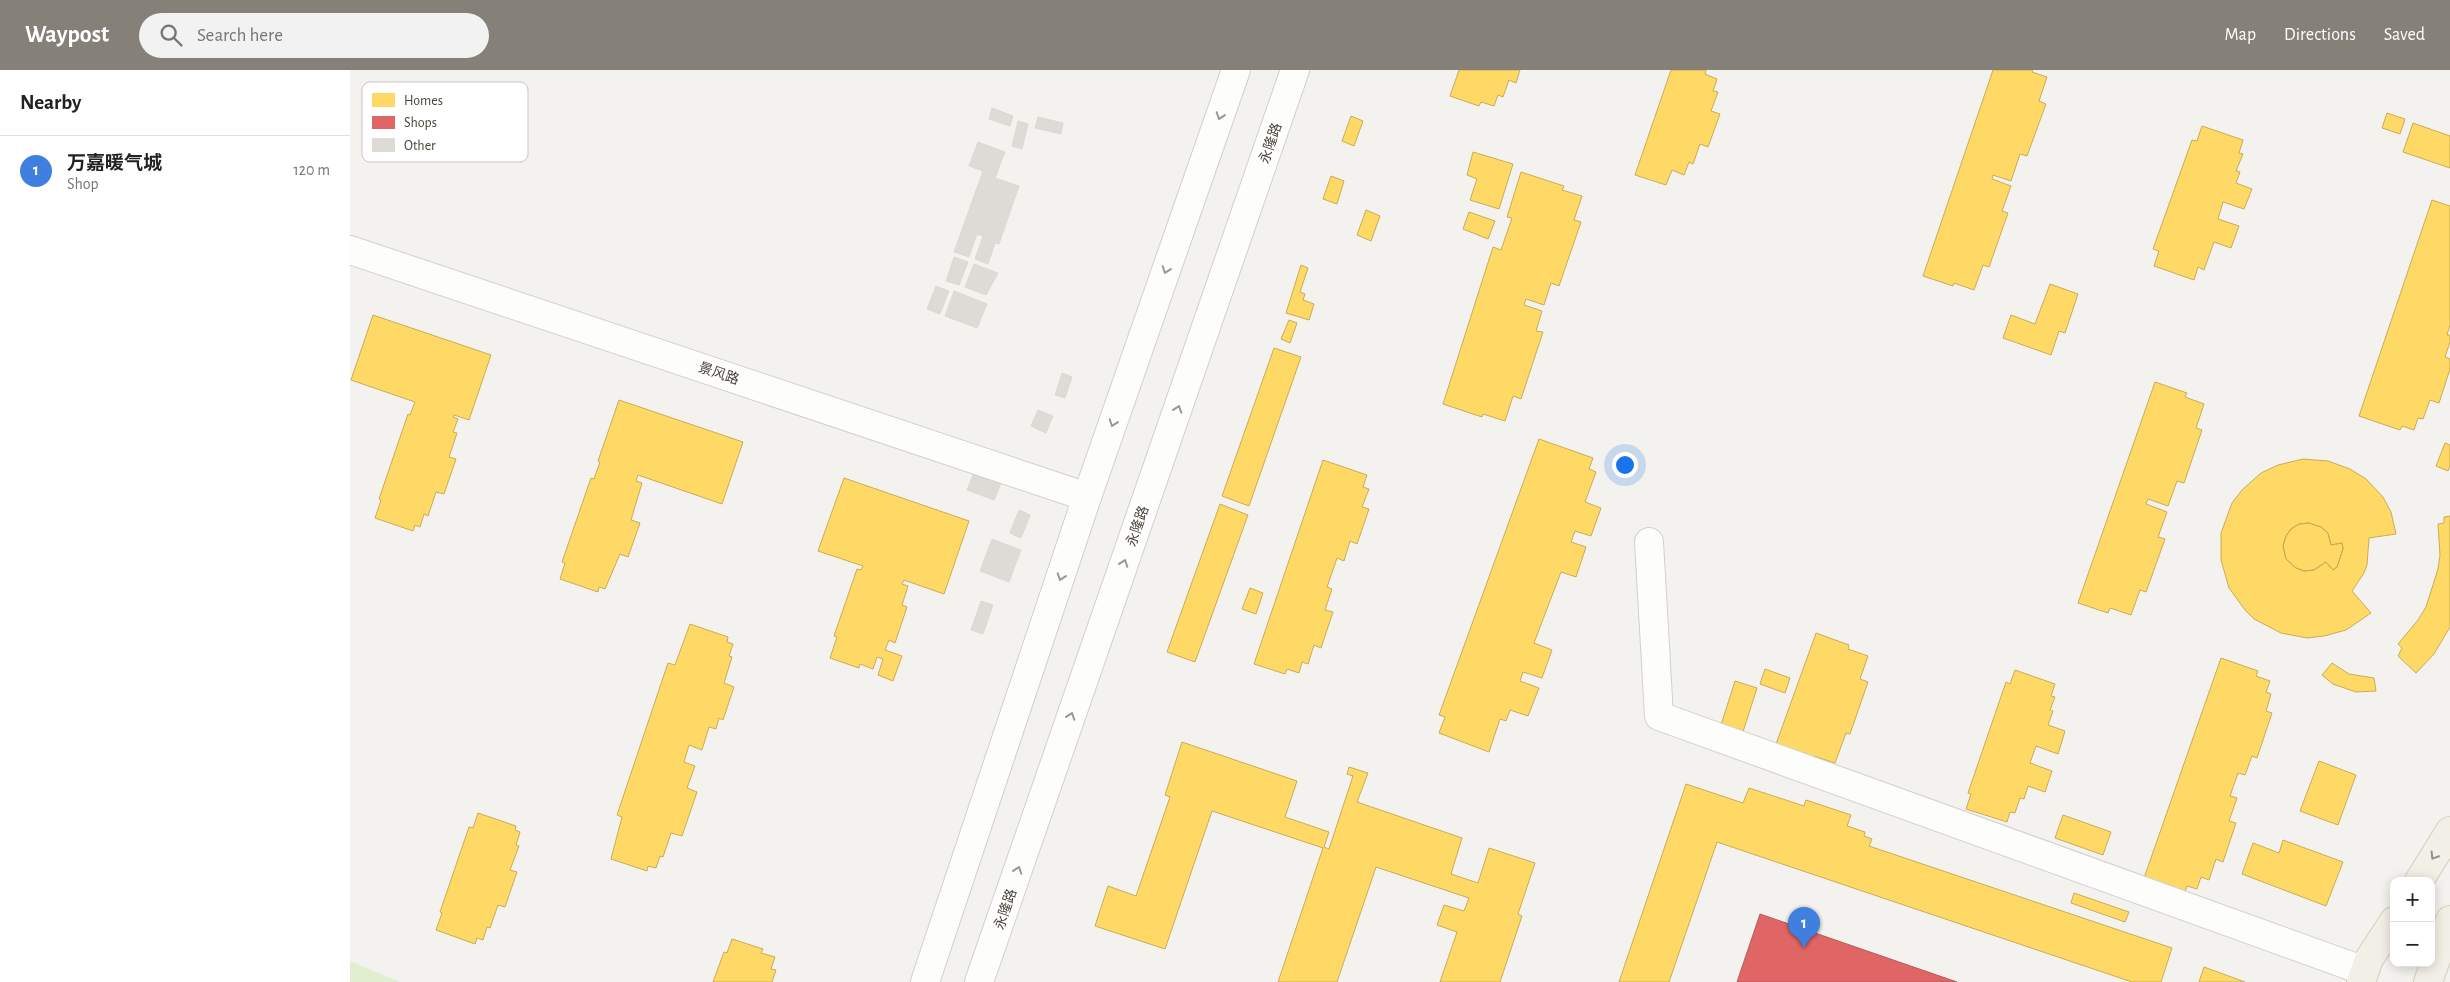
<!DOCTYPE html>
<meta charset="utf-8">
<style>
body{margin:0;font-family:"Alegreya Sans","Noto Sans SC",sans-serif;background:#f2f2f2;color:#222}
.controls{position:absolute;right:15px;bottom:15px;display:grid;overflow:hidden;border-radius:10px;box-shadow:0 2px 12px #0003}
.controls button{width:45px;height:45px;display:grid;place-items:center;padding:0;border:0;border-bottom:1px solid #e0e0e0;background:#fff;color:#222;font:25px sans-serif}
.you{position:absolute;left:1274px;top:394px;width:18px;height:18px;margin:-12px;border:4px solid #fff;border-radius:50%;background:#1a73e8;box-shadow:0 0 0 8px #1a73e833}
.badge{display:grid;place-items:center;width:32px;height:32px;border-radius:50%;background:#868178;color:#fff;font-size:16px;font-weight:700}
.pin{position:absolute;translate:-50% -41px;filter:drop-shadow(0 1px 2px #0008)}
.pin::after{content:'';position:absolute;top:26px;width:18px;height:15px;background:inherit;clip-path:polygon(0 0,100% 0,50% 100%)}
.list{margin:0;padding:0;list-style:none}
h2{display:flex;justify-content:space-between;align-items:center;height:65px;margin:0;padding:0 20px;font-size:21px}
h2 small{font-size:16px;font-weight:400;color:#767676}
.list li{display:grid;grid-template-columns:32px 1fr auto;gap:15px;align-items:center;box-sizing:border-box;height:70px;padding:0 20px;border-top:1px solid #e0e0e0}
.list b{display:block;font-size:19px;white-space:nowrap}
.list p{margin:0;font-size:16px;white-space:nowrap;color:#767676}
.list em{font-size:16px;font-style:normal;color:#767676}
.icon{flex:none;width:28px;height:28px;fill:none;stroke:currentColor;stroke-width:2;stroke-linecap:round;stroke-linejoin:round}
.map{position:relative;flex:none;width:2100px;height:912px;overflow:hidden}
header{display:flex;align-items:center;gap:30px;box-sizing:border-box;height:70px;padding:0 25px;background:#868178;color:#fff}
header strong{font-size:24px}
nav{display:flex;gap:28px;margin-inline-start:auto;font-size:18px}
.search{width:350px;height:45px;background:#f2f2f2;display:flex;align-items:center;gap:12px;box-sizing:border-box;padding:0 18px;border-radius:28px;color:#767676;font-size:19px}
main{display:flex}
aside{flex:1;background:#fff}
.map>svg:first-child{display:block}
.green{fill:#e1eecf}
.homes{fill:#ffd966;stroke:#c9ac58;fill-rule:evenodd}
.shops{fill:#e06666;stroke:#b35c58}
.building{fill:#dedbd6;stroke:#dcd9d4}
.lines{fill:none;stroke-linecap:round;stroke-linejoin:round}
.minor-casing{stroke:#d2d0cb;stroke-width:30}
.major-casing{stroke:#d6cebb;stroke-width:30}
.minor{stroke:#fdfdfc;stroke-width:28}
.major{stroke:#f2efe6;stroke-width:28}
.oneway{stroke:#9b9791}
.oneway2{stroke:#969187}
.labels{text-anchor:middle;stroke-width:5;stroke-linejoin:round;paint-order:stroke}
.street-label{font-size:14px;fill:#4b4439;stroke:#fff}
.key{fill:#fff;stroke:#c9c7c4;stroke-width:1}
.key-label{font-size:14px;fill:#4b4439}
</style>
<header>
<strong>Waypost</strong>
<div class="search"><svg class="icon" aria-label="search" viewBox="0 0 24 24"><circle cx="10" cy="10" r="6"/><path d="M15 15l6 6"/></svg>Search here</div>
<nav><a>Map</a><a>Directions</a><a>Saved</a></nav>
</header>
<main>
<aside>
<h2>Nearby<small></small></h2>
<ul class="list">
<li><span class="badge" style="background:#3f7fe0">1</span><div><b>万嘉暖气城</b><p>Shop</p></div><em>120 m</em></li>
</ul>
</aside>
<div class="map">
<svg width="2100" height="912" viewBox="0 0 2100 912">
<rect width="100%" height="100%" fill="#f4f2ee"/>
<path class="green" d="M 0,891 L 50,912 L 0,912 Z"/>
<path class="homes" d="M 1109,0 L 1170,0 L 1166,13 L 1159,10 L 1153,27 L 1148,25 L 1144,36 L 1131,32 L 1129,36 L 1100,26 Z
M 1321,0 L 1356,0 L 1355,4 L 1367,9 L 1363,21 L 1368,22 L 1361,41 L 1370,44 L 1358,77 L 1350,74 L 1343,94 L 1339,92 L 1334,105 L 1322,100 L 1316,115 L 1285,105 Z
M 1643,0 L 1683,0 L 1682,2 L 1697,7 L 1689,31 L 1696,34 L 1677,86 L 1670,84 L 1661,111 L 1643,105 L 1642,109 L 1661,116 L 1652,141 L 1658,143 L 1639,197 L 1633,195 L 1624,220 L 1604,213 L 1603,216 L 1573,206 Z
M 2037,43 L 2055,49 L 2050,64 L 2032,58 Z
M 1001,46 L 1013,51 L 1004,76 L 992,71 Z
M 2063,53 L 2100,66 L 2100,98 L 2053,82 Z
M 1852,56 L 1893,70 L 1889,83 L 1893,84 L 1886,101 L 1890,102 L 1886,113 L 1902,119 L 1894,139 L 1873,132 L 1868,149 L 1889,156 L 1881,178 L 1864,172 L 1854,200 L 1848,197 L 1844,210 L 1804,196 L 1809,181 L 1803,179 L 1842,70 L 1847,71 Z
M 1123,82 L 1163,94 L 1149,139 L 1120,130 L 1127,109 L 1117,105 Z
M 1171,102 L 1214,116 L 1212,120 L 1232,126 L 1224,150 L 1231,152 L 1209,216 L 1201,213 L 1194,235 L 1176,229 L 1174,235 L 1192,241 L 1186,261 L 1193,262 L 1171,329 L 1163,326 L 1155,351 L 1133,344 L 1132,347 L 1093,334 L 1143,177 L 1151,180 L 1162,148 L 1157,147 Z
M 981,106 L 994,111 L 987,134 L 973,129 Z
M 2082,130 L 2100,136 L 2100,255 L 2097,265 L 2100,265 L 2100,272 L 2095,287 L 2100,289 L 2100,299 L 2089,333 L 2080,330 L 2073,349 L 2068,348 L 2064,360 L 2052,356 L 2050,360 L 2009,346 Z
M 1016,140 L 1030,146 L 1021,171 L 1007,165 Z
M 1119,142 L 1145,151 L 1138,169 L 1113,159 Z
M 951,195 L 958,198 L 950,222 L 955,224 L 953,230 L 964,234 L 959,250 L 936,243 Z
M 1700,214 L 1728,224 L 1715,263 L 1709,261 L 1701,285 L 1653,268 L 1661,245 L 1685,254 Z
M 23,245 L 141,285 L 119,350 L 104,345 L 103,347 L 108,349 L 103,362 L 107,363 L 99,387 L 106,389 L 94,424 L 86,422 L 78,446 L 74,444 L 70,457 L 65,455 L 63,461 L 25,448 L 31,430 L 29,429 L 58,344 L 60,345 L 65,332 L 1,310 Z
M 939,250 L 947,253 L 940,273 L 931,269 Z
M 924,278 L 951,287 L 899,436 L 872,426 Z
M 1805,312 L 1837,323 L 1835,327 L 1854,334 L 1846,358 L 1852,360 L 1834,413 L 1827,411 L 1818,436 L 1798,429 L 1796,434 L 1817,442 L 1808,467 L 1815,469 L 1796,522 L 1790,520 L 1781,545 L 1760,538 L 1758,543 L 1728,533 Z
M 269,330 L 393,372 L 372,434 L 288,405 L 286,411 L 292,413 L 281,450 L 290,453 L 278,487 L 270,484 L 255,519 L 249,517 L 248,522 L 210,509 L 215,493 L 212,492 L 241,408 L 244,409 L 250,392 L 248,391 Z
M 1189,369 L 1243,388 L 1239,399 L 1246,402 L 1235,432 L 1251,438 L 1241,466 L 1225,461 L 1221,472 L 1236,477 L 1226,507 L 1211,502 L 1184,573 L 1202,580 L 1192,608 L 1173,602 L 1170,611 L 1189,618 L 1178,646 L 1160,640 L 1156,651 L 1150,649 L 1139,682 L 1089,663 L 1095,647 L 1089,645 Z
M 2095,373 L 2100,375 L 2100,395 L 2098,401 L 2086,396 Z
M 1953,389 L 1978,391 L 2000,399 L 2016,409 L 2033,427 L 2041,442 L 2046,464 L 2019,468 L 2017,495 L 2014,503 L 2002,521 L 2021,543 L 1996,560 L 1974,566 L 1957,568 L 1931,563 L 1904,549 L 1895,540 L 1879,518 L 1871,490 L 1871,463 L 1882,433 L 1892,420 L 1911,403 L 1928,395 ZM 1959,453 L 1971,457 L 1978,463 L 1981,475 L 1992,473 L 1993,479 L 1987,497 L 1983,500 L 1976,492 L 1964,500 L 1954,501 L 1946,498 L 1936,489 L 1933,476 L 1936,466 L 1941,459 L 1949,454 Z
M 973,390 L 1017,405 L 1013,417 L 1019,419 L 1012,437 L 1019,439 L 1007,474 L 1000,471 L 994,491 L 987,488 L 977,517 L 982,519 L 975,540 L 983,542 L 971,578 L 964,575 L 958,594 L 952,592 L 949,603 L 937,599 L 935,604 L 904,594 Z
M 494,408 L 619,451 L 594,524 L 554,510 L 552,514 L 558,516 L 552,535 L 557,537 L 545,573 L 539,570 L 535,580 L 552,586 L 543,611 L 528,605 L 533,589 L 527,587 L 523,599 L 510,594 L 509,598 L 480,588 L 487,567 L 484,566 L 507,499 L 511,500 L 513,496 L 468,481 Z
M 870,434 L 898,445 L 845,592 L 817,582 Z
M 2100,446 L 2100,557 L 2084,584 L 2066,603 L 2048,586 L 2052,578 L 2048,574 L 2068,550 L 2076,537 L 2088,499 L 2090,485 L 2088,454 L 2094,453 L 2094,447 Z
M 1959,453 L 1971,457 L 1978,463 L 1981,475 L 1992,473 L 1993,479 L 1987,497 L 1983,500 L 1976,492 L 1964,500 L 1954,501 L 1946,498 L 1936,489 L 1933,476 L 1936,466 L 1941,459 L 1949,454 Z
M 900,518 L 913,523 L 906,544 L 892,539 Z
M 340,554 L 378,567 L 377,572 L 383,574 L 379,586 L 382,587 L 374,613 L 384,617 L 373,650 L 369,648 L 366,659 L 359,657 L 352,680 L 339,675 L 334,692 L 345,696 L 337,718 L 347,722 L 332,766 L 321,763 L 313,787 L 310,786 L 306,798 L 298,796 L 297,801 L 261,789 L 272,747 L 267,745 L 318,593 L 325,595 Z
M 1466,563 L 1499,575 L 1498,579 L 1518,586 L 1510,609 L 1518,612 L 1500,664 L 1496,663 L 1485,693 L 1464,686 L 1462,690 L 1425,677 Z
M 1871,588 L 1908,601 L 1906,606 L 1920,611 L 1916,622 L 1921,624 L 1916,641 L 1922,643 L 1907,688 L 1902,686 L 1895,705 L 1888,703 L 1880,726 L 1887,728 L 1879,751 L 1886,753 L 1873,792 L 1866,789 L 1859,810 L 1851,807 L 1847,819 L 1837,816 L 1835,822 L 1794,808 Z
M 1982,593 L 1999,604 L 2024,608 L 2026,621 L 2006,622 L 1983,614 L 1972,605 Z
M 1415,599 L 1440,608 L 1435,623 L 1410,614 Z
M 1665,600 L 1705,614 L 1701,626 L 1705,627 L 1700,640 L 1703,641 L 1698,655 L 1715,661 L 1708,684 L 1686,676 L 1680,693 L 1702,701 L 1695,722 L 1678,716 L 1674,729 L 1670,728 L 1665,743 L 1660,742 L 1657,752 L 1616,739 L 1621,724 L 1618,723 L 1656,612 L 1660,614 Z
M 1385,611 L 1407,618 L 1392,665 L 1370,658 Z
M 832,672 L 947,711 L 935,747 L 979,762 L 974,777 L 979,779 L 1003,706 L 997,704 L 999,697 L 1018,703 L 1007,732 L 1112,768 L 1101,804 L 1128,813 L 1139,778 L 1185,793 L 1168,844 L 1172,846 L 1150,912 L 1090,912 L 1107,862 L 1087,855 L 1094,835 L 1114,841 L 1119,828 L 1026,797 L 987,912 L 928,912 L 973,778 L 862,741 L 815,879 L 745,856 L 758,816 L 786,826 L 820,727 L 815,725 Z
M 1969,691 L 2006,705 L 1988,755 L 1950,741 Z
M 1336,714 L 1393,733 L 1399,718 L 1454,736 L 1456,730 L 1501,745 L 1497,756 L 1515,762 L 1514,766 L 1522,769 L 1519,776 L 1822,878 L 1811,912 L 1782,912 L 1367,772 L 1319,912 L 1269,912 Z
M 128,743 L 166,756 L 165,760 L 170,762 L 166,775 L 169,776 L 160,800 L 167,802 L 155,837 L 148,835 L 140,858 L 137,857 L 133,870 L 127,868 L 125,874 L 86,860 L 92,843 L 90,842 L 119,757 L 123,758 Z
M 1713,745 L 1761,762 L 1753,785 L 1705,768 Z
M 1933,770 L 1993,792 L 1976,836 L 1892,804 L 1903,773 L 1929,783 Z
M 1724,823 L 1779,842 L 1775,852 L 1721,833 Z
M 382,869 L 413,879 L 411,883 L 425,887 L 421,899 L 426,900 L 422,912 L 363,912 L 374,882 L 377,883 Z
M 1854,897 L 1895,912 L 1849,912 Z"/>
<path class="shops" d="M 1410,844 L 1607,912 L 1387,912 Z"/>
<path class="building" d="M 642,38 L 663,46 L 660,56 L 639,49 Z
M 688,47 L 713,53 L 711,64 L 685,58 Z
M 668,51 L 678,54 L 672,79 L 662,76 Z
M 628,72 L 655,82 L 645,108 L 669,116 L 649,174 L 645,173 L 638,194 L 625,189 L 633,166 L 627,164 L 619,187 L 604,182 L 633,101 L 619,96 Z
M 604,187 L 618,192 L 609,215 L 596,211 Z
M 624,194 L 648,203 L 636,225 L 615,217 Z
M 586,216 L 599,221 L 590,244 L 577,239 Z
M 604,221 L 637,234 L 627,258 L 595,246 Z
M 712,303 L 722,307 L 715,328 L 705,325 Z
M 688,340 L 703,346 L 696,363 L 681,356 Z
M 624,403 L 651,413 L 644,430 L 617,420 Z
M 669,440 L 680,445 L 671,468 L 660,463 Z
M 642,469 L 671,480 L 659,512 L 630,501 Z
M 631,531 L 643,535 L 633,564 L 621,560 Z"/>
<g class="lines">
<g class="minor-casing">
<path id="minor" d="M 0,180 L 737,427
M 1299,472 L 1309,646 L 2009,899
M 575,912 L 737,427 L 886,0
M 629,912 L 945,0"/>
</g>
<g class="major-casing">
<path id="major" d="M 2069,811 L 2100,761
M 2011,912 L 2019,889 L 2044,851
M 2078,912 L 2100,850"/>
</g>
<use href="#minor" class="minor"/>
<use href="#major" class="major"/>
</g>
<defs><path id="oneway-chevron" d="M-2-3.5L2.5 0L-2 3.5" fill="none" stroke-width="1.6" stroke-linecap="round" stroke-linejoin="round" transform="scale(1.25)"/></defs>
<g class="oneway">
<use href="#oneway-chevron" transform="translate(870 46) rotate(109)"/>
<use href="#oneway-chevron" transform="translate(816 200) rotate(109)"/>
<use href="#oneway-chevron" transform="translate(828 339) rotate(-71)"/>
<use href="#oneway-chevron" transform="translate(763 353) rotate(109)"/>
<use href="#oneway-chevron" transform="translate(774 493) rotate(-71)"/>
<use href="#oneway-chevron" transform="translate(711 507) rotate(109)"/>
<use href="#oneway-chevron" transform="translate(721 646) rotate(-71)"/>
<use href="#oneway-chevron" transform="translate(668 800) rotate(-71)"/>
</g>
<use class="oneway2" href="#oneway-chevron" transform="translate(2084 786) rotate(122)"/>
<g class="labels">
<g class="street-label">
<text transform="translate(920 73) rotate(-71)" y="5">永隆路</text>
<text transform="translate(369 303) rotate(19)" y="5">景风路</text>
<text transform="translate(787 456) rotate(-71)" y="5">永隆路</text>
<text transform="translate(655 839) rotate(-71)" y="5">永隆路</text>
</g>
</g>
<rect x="12" y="12" width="166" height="80" rx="8" class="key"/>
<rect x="22" y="23" width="23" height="14" fill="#ffd966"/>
<rect x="22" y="46" width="23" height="13" fill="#e06666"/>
<rect x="22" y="68" width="23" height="14" fill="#dedbd6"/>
<g class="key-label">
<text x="54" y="35">Homes</text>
<text x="54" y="57">Shops</text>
<text x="54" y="80">Other</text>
</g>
</svg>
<div class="controls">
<button>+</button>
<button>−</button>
</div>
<div class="you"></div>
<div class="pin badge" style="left:1454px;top:878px;background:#3f7fe0">1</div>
</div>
</main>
